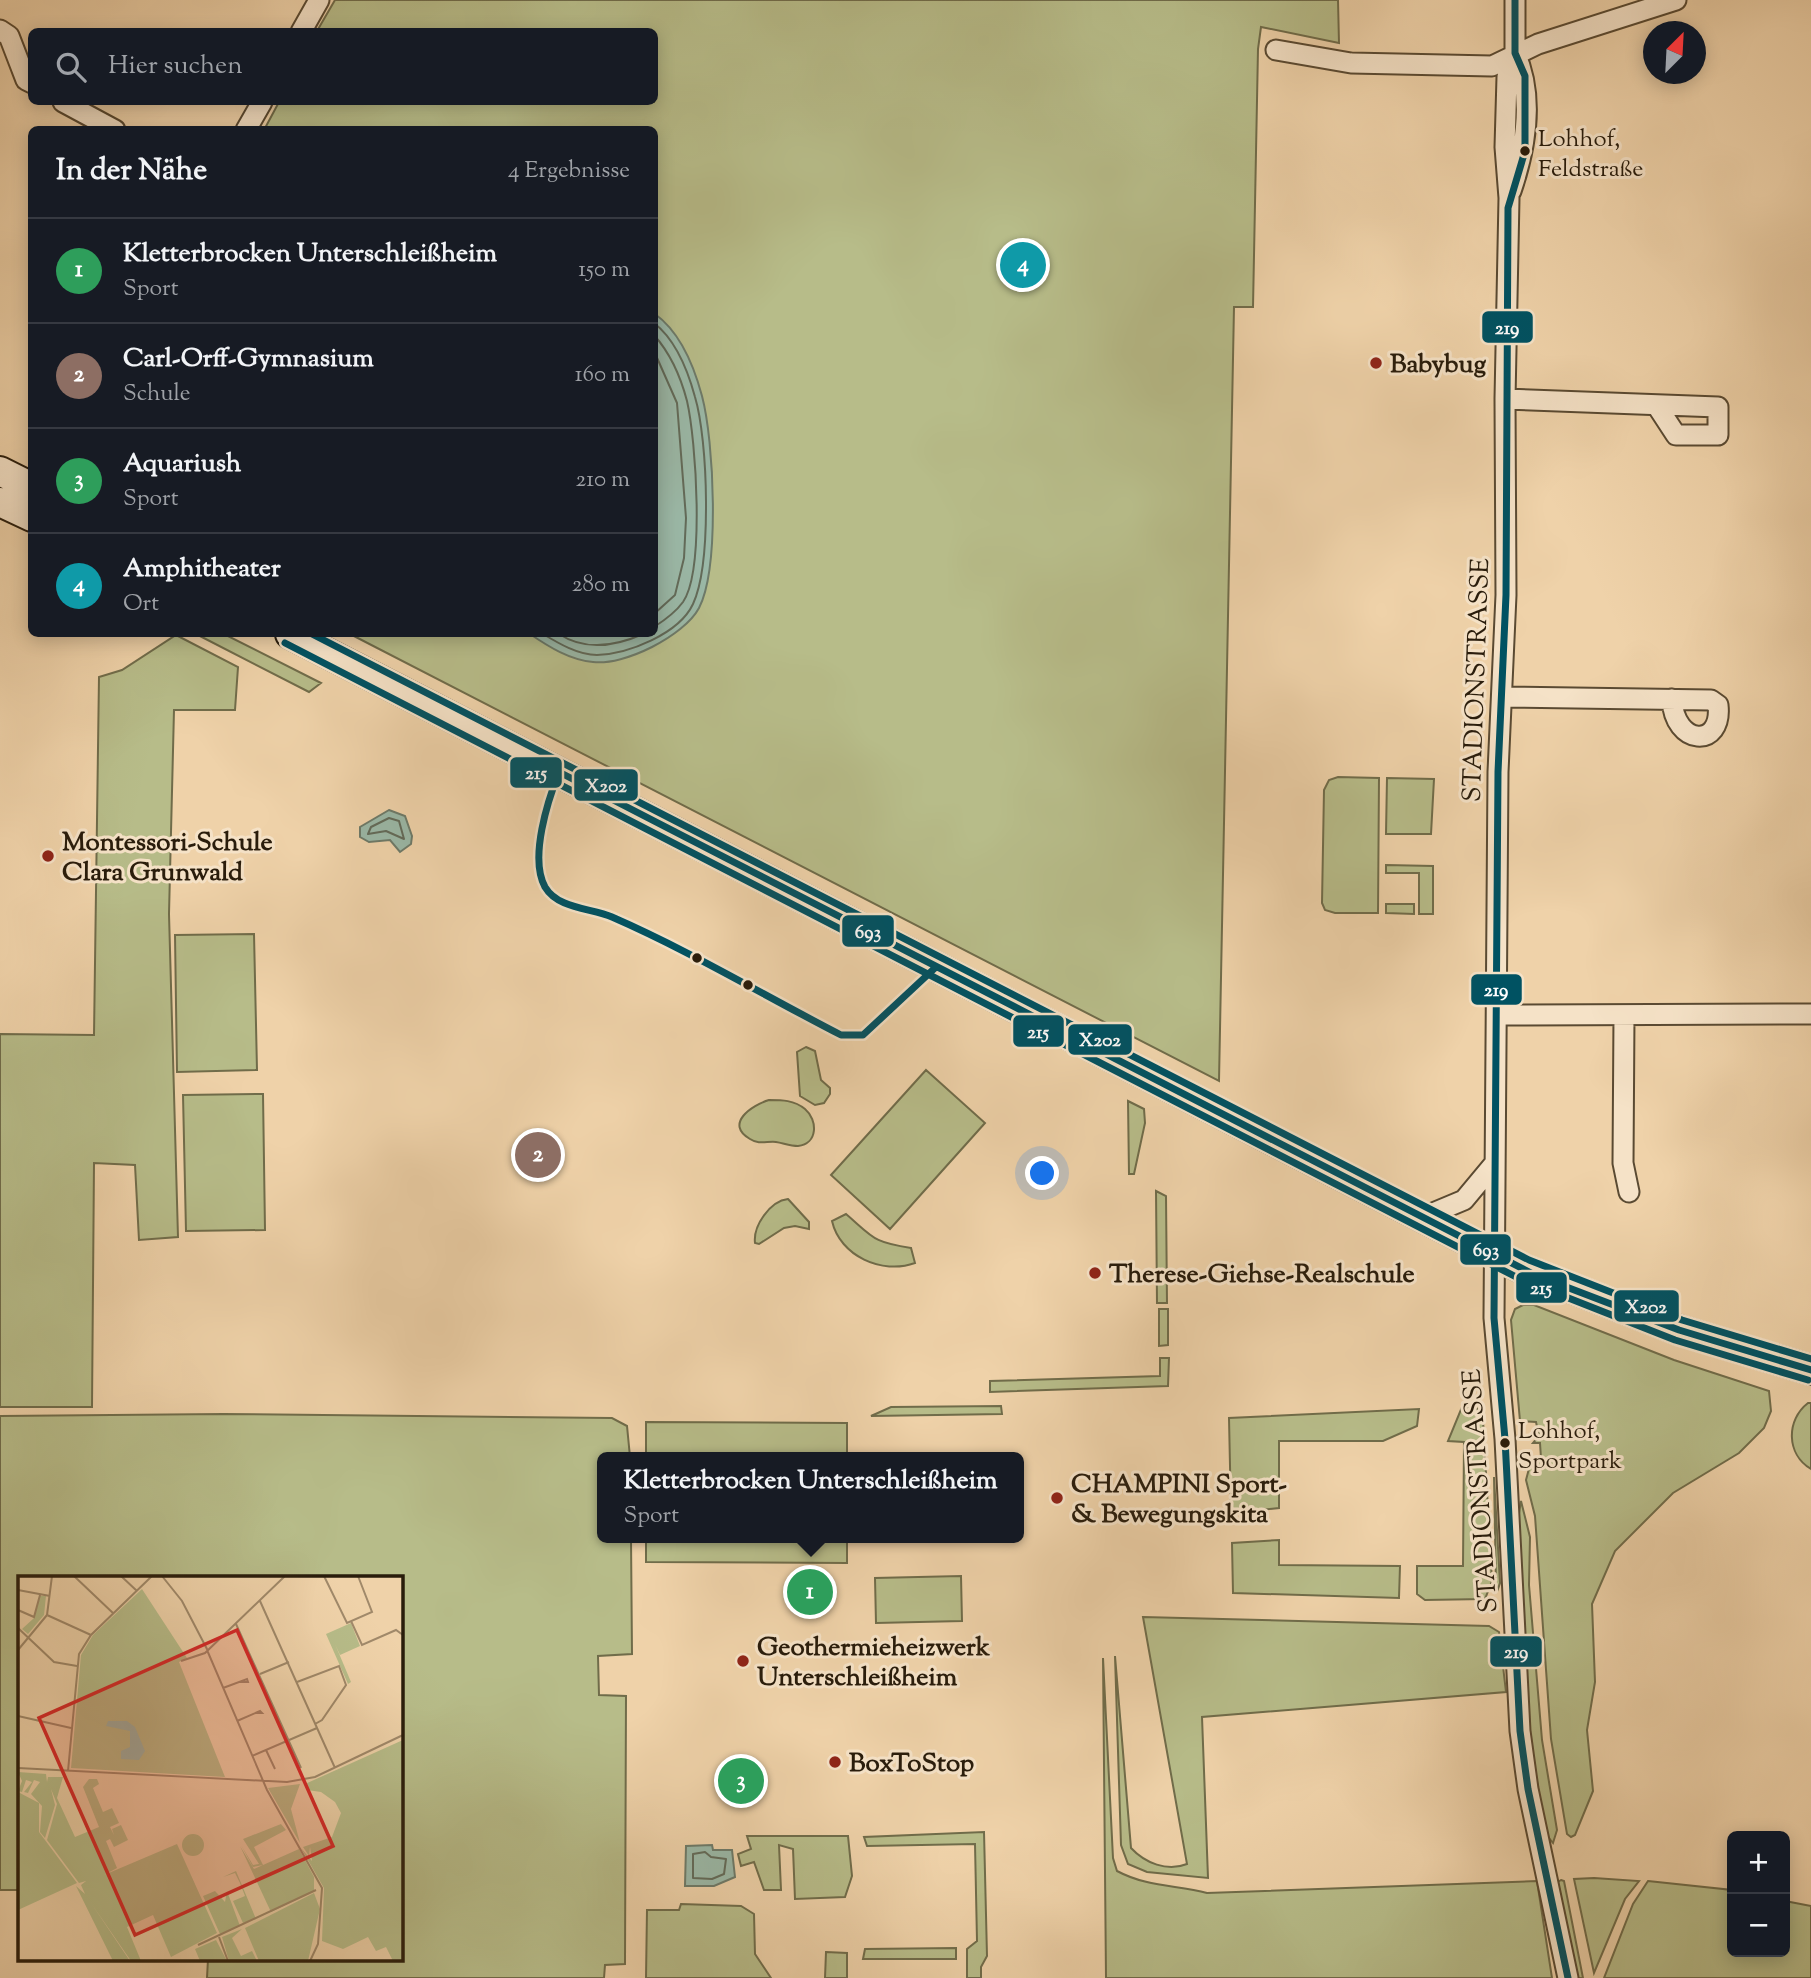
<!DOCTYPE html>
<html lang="de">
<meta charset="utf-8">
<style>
body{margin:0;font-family:"Sorts Mill Goudy",serif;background:#20242c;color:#f1f3f6}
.controls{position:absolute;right:21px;bottom:21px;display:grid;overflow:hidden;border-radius:10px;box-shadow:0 4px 18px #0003}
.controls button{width:63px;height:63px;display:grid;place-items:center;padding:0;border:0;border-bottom:2px solid #363941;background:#171b24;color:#f1f3f6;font:35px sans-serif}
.compass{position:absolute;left:1643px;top:21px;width:63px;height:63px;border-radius:50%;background:#171b24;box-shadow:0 4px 18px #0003;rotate:24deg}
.you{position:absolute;left:1043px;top:1174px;width:24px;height:24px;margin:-18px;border:5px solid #fff;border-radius:50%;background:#1a73e8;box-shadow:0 0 0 10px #1a73e833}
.badge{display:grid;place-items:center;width:46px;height:46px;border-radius:50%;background:#b45309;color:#fff;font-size:23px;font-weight:700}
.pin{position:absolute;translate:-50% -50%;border:4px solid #fff;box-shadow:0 2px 7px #0006}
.popup{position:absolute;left:597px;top:1452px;width:427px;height:91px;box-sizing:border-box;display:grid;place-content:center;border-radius:10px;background:#171b24;filter:drop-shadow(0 2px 5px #0005);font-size:23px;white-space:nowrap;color:#9ea1a6}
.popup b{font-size:26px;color:#f1f3f6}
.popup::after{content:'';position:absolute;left:50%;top:100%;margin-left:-14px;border:14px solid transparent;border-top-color:#171b24}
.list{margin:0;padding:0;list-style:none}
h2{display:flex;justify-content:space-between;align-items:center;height:91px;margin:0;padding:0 28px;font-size:30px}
h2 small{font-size:23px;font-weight:400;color:#9ea1a6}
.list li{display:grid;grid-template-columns:46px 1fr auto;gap:21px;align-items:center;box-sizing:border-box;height:105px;padding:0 28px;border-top:2px solid #363941}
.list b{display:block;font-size:26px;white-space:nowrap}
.list p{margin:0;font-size:23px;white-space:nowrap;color:#9ea1a6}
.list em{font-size:23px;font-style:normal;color:#9ea1a6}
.icon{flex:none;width:38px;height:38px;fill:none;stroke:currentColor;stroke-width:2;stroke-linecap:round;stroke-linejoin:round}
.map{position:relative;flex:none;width:1811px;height:1978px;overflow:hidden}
.search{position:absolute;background:#171b24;box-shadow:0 4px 18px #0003;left:28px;top:28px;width:630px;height:77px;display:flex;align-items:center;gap:18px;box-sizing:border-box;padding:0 24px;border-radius:10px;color:#9ea1a6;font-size:26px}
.panel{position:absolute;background:#171b24;box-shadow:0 4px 18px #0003;left:28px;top:126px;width:630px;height:511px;border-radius:10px}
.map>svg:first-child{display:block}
.green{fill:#b7bc89;stroke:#706c4a;stroke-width:2}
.water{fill:#9ab8a7;stroke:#6d7a69;stroke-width:2}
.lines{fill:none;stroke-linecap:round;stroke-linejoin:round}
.shore{stroke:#626a59;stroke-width:2}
.minor-casing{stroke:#5a4a32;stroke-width:23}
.secondary-casing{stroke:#291c0b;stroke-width:32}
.minor{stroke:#f5e2c7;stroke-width:19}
.secondary{stroke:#f5e2c7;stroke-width:28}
.bus-1-casing{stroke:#f5e2c7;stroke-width:12}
.bus-2-casing{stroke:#f5e2c7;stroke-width:12}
.bus-3-casing{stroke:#f5e2c7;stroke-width:12}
.bus-4-casing{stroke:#f5e2c7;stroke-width:12}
.bus-1{stroke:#005262;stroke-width:7}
.bus-2{stroke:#005262;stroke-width:7}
.bus-3{stroke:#005262;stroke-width:7}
.bus-4{stroke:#005262;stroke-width:7}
.bus-dot{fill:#291c0b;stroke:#f5e2c7;stroke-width:2.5}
.poi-dot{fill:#8f2418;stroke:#f5e2c7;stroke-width:2.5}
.labels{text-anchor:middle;stroke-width:6;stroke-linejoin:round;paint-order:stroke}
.bus-label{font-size:24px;fill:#291c0b;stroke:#f5e2c7;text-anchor:start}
.poi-label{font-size:26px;font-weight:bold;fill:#291c0b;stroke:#f5e2c7;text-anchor:start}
.street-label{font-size:26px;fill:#291c0b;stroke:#f5e2c7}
.inset-road{fill:none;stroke:#a0896a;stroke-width:2}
.view{fill:#d62828;fill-opacity:0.15;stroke:#d62828;stroke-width:3.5}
.inset-edge{fill:none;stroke:#291c0b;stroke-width:3.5}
.line-badge{stroke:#f5e2c7;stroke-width:2.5}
.badge-label{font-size:19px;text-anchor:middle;font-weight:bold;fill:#fff}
</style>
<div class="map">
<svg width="1811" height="1978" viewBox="0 0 1811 1978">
<rect width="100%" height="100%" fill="#efd2a9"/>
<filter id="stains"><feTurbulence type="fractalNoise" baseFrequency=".00286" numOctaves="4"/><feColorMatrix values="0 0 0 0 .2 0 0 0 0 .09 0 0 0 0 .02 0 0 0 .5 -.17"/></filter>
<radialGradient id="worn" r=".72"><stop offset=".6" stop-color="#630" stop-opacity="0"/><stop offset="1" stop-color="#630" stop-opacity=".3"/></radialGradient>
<path class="green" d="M 335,0 L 1338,0 L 1339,43 L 1261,27 L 1258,49 L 1253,307 L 1234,307 L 1219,1081 L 350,634 L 654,634 L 654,130 L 264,130 L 279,102 L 654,102 L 654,32 L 317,31 Z
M 196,634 L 224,634 L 321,683 L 309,692 Z
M 176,635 L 238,667 L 235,710 L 174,710 L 169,914 L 178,1237 L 139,1240 L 135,1165 L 94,1163 L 92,1407 L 0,1407 L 0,1034 L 94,1035 L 99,677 L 122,670 Z
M 1338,777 L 1379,778 L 1378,913 L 1335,913 L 1325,910 L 1322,903 L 1324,790 L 1329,780 Z
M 1387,778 L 1434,779 L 1431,834 L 1386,834 Z
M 1386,865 L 1433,866 L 1433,914 L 1419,914 L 1419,873 L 1386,873 Z
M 1386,904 L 1414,904 L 1414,914 L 1386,913 Z
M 254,934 L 257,1070 L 177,1072 L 175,935 Z
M 806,1047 L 815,1051 L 821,1080 L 830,1088 L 830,1094 L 824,1103 L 815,1105 L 800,1096 L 797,1052 Z
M 926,1070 L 985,1123 L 890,1229 L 831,1175 Z
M 263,1094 L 265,1230 L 186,1231 L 183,1095 Z
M 769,1100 C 782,1100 794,1100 805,1109 C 818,1120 818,1144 798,1146 C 790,1146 783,1143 776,1142 C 767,1141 759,1145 750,1139 C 724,1124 752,1105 769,1100 Z
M 1128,1101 L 1144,1109 L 1145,1123 L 1134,1174 L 1129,1174 Z
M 1156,1191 L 1166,1196 L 1167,1303 L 1157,1303 Z
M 788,1199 L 809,1222 L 809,1229 L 795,1226 L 784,1228 L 759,1244 L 755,1243 C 753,1226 770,1201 788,1199 Z
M 846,1214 C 874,1238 872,1242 911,1248 L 915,1263 C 882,1275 840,1256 832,1221 Z
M 1523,1305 L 1534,1305 L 1674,1360 L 1769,1391 L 1771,1411 L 1764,1428 L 1739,1453 L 1673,1493 L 1615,1551 L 1592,1604 L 1595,1682 L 1587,1730 L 1593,1791 L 1575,1835 L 1571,1837 L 1567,1834 L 1551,1739 L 1535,1516 L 1526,1480 L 1531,1461 L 1541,1458 L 1540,1443 L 1533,1443 L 1539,1436 L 1536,1422 L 1520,1421 L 1511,1320 L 1515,1309 Z
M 1159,1309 L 1168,1309 L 1168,1345 L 1159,1346 Z
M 1160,1358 L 1169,1358 L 1168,1386 L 990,1392 L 990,1381 L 1160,1376 Z
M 1808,1403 L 1811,1403 L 1811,1469 C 1786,1454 1786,1420 1808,1403 Z
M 1001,1406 L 1002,1414 L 871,1416 L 891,1407 Z
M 1462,1407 L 1476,1407 L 1483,1420 L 1492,1581 L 1485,1599 L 1425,1600 L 1417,1594 L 1417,1566 L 1463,1566 L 1464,1442 L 1448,1441 Z
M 1419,1409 L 1417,1426 L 1383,1441 L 1279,1441 L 1279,1508 L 1231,1513 L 1229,1418 Z
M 223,1414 L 612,1418 L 627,1426 L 630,1457 L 602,1457 L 602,1538 L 631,1538 L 632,1654 L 598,1656 L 599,1695 L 626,1696 L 625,1964 L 605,1965 L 604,1978 L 207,1978 L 208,1959 L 401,1959 L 401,1577 L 19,1577 L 19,1890 L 0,1890 L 0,1416 Z
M 646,1422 L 847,1423 L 847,1457 L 646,1457 Z
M 1494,1477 L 1500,1583 L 1498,1589 L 1496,1585 Z
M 1521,1501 L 1530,1537 L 1529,1585 L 1542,1740 L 1557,1830 L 1553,1843 L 1545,1833 L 1526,1711 L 1518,1519 Z
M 646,1538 L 847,1538 L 847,1563 L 646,1562 Z
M 1279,1540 L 1279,1565 L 1400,1566 L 1399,1598 L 1233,1593 L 1232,1543 Z
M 961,1576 L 962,1621 L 876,1623 L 875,1578 Z
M 1143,1617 L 1489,1626 L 1499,1632 L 1506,1692 L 1202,1717 L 1208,1878 L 1147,1872 L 1128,1864 L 1121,1845 L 1115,1656 L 1131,1848 C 1145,1863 1167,1872 1187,1864 Z
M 1103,1658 L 1113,1858 L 1117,1871 C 1147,1887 1176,1885 1207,1893 L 1537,1881 L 1552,1978 L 1106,1978 Z
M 984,1832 L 987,1956 L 981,1967 L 981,1978 L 967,1978 L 967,1949 L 977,1941 L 975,1844 L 867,1846 L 864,1837 Z
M 747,1836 L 848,1836 L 852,1876 L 845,1897 L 795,1899 L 793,1849 L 779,1845 L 781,1890 L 764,1890 L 754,1862 L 741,1866 L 738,1854 L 751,1849 Z
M 1594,1878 L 1639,1881 L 1625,1899 L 1594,1973 L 1574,1879 Z
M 1561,1880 L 1564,1881 L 1583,1978 L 1576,1978 L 1558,1882 Z
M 1648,1881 L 1732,1890 L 1732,1952 L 1785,1952 L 1785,1901 L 1811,1906 L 1811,1978 L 1604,1978 L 1633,1904 Z
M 681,1904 L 741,1906 L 754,1914 L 755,1954 L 771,1978 L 646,1978 L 647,1910 L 679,1910 Z
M 956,1948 L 956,1959 L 863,1959 L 865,1949 Z
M 826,1952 L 847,1953 L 847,1978 L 825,1978 Z"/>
<path class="water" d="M 655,314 C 680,332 694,366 702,396 C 714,441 720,567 699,608 C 684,636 624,666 593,662 C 570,660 549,647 530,634 L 654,634 Z
M 389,810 L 405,816 L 412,836 L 411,844 L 400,852 L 390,840 L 369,842 L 360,837 L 360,827 Z
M 712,1845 L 713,1850 L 732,1850 L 735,1877 L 714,1886 L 685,1886 L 686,1846 Z"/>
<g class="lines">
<path class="shore" d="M 654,335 C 670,353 681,378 687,401 C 696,440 705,570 683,602 C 675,613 665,620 654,627
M 654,351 L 677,403 L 686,518 L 684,558 L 675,595 L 654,614
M 543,634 C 558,643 578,655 597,655 C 628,654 679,634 693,604 C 712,563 708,440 695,397 C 688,371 676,340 654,323
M 559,634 C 585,651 616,646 643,634
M 389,818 L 399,821 L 404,839 L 386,831 L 368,834 L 371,827 Z
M 705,1852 L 711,1857 L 726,1859 L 724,1874 L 712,1879 L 693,1878 L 693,1854 Z"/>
<g class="minor-casing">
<path id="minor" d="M 1515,0 L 1515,53 L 1507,77 L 1505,147 L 1509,198 L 1505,399 L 1506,595 L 1498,772 L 1494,1318 L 1505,1439 L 1520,1731 L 1528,1789 L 1568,1978
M 0,30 L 9,36 L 26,80 L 32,83
M 301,32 L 319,0
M 1276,50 L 1351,63 L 1492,66 L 1538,44 L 1676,0
M 63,102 L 115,130
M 246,130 L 262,102
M 1511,191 C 1526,147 1535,97 1515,53
M 1505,399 L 1718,407 L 1718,435 L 1676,435 L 1657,406
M 1503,697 L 1711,700 L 1718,705 C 1723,749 1674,746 1672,699
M 1497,1015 L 1811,1014
M 1624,1016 L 1623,1163 L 1629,1192
M 1421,1218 L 1464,1200 L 1494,1164"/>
</g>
<g class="secondary-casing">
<path id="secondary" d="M 0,471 L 32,487
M 0,502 L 32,517
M 290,634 L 1525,1270 L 1679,1330 L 1811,1370"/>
</g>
<use href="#minor" class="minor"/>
<use href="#secondary" class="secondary"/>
<g class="bus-1-casing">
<path id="bus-1" d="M 559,772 L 1535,1275 L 1679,1330 L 1811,1370
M 559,772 C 548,800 529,858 545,887 C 558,909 591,908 612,917 C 690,951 765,996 841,1035 L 863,1035 L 936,967"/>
</g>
<g class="bus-2-casing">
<path id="bus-2" d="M 1515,0 L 1515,53 L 1525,76 L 1525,151 L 1508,208 L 1506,595 L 1498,772 L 1494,1318 L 1505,1439 L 1520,1731 L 1528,1789 L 1568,1978"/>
</g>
<g class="bus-3-casing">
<path id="bus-3" d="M 285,643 L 1520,1279 L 1675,1340 L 1808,1380"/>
</g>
<g class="bus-4-casing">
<path id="bus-4" d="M 312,634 L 1529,1260 L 1682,1320 L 1811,1359"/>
</g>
<use href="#bus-1" class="bus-1"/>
<use href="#bus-2" class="bus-2"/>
<use href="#bus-3" class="bus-3"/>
<use href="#bus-4" class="bus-4"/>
</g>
<g class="bus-dot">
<circle cx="1525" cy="151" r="6"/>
<circle cx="697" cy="958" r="6"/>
<circle cx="748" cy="985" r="6"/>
<circle cx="1505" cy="1443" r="6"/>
</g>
<g class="poi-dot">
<circle cx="1376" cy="363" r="7"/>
<circle cx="48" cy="856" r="7"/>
<circle cx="1095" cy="1273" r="7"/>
<circle cx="1057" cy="1498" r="7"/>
<circle cx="743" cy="1661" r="7"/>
<circle cx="835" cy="1762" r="7"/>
</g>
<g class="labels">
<g class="bus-label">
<text x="1538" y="146">Lohhof,<tspan x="1538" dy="30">Feldstraße</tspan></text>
<text x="1518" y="1438">Lohhof,<tspan x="1518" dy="30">Sportpark</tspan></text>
</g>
<g class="poi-label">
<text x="1390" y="372">Babybug</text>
<text x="62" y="850">Montessori-Schule<tspan x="62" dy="30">Clara Grunwald</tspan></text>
<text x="1109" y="1282">Therese-Giehse-Realschule</text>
<text x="1071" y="1492">CHAMPINI Sport-<tspan x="1071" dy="30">&amp; Bewegungskita</tspan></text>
<text x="757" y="1655">Geothermieheizwerk<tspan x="757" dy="30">Unterschleißheim</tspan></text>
<text x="849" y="1771">BoxToStop</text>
</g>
<g class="street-label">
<text transform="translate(1475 680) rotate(-88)" y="9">STADIONSTRASSE</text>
<text transform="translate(1479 1491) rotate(-94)" y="9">STADIONSTRASSE</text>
</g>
</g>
<g transform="translate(18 1576)">
<rect width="385" height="385" fill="#efd2a9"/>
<path d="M 124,13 L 169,82 L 161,86 L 207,201 L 53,192 L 63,79 L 75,59 ZM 22,20 L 28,20 L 26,39 L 10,58 L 4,53 L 16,42 ZM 333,47 L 342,70 L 322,79 L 317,68 L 333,106 L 330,108 L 308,58 ZM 385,164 L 385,385 L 375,385 L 368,371 L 358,375 L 350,361 L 325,373 L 304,365 L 306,312 L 283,272 L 294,285 L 292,271 L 291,280 L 285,271 L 314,261 L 323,237 L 317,226 L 303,216 L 289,214 L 287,208 ZM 0,196 L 28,198 L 29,206 L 30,201 L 45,201 L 39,222 L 57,261 L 81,251 L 65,211 L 71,203 L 79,203 L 81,208 L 75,212 L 85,236 L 94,232 L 101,247 L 92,251 L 96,259 L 94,253 L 103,249 L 110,264 L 96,271 L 92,263 L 88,265 L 99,292 L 86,299 L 159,268 L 199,357 L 153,381 L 135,339 L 109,351 L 123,385 L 113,385 L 73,327 L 112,385 L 95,385 L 58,310 L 67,318 L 63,309 L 68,305 L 61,307 L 29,264 L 39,228 L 33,213 L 37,229 L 27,262 L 22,256 L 24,230 L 13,218 L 22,206 L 16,204 L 10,217 L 6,216 L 14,206 L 8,204 L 4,216 L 0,215 L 4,205 ZM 282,208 L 273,233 L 282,267 L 250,212 ZM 0,216 L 21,227 L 21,256 L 59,307 L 0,334 ZM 263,248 L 268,254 L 236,271 L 245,289 L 235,291 L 223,269 L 235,289 L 241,288 L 225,263 ZM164 269a11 11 0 1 1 22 0a11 11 0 1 1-22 0ZM 222,270 L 236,293 L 281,273 L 296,301 L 296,315 L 253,336 ZM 218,295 L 238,343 L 225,347 L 215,325 L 227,320 L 222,307 L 217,297 L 205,301 ZM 197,315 L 207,326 L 209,315 L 222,350 L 202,358 L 185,320 ZM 296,317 L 302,333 L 290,385 L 241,385 L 227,352 ZM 224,353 L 214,362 L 223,380 L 234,375 L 239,385 L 211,385 L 204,361 ZM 198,364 L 209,385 L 182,385 L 177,373 Z" fill="#b7bc89"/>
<path d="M 90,145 L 109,145 L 117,151 L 127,175 L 121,184 L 103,183 L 103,175 L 112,171 L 112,155 L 88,150 Z" fill="#9ab8a7"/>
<path class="inset-road" d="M 56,0 L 96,38M 103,0 L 119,15M 144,0 L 164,25 L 190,75M 306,0 L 329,47 L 354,36 L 340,0M 0,14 L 32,20M 242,25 L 317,192M 0,34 L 16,41 L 22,19M 29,39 L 73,59M 29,39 L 34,0M 333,45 L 344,69 L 378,54 L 385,59M 218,48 L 283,192M 0,52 L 36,86 L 59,90M 0,74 L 29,39M 189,74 L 249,214 L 304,312 L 300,368 L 292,385M 163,85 L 187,77 L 267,0M 242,98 L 271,86M 279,106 L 321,90 L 328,109 L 304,144 L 297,148M 205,112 L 229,103 L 230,106 L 222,106M 0,140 L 53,152M 219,145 L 242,135 L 244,137 L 238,137M 248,174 L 257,193M 234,180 L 299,152M 0,192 L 269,206 L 297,201 L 385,159M 50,195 L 61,78 L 73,59 L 134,0M 201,361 L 210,385M 180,369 L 298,314"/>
<path class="view" d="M 219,54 L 315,270 L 117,359 L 21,142 Z"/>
<rect width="385" height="385" class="inset-edge"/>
</g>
<g class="line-badge">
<rect x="1481" y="310" width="53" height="34" rx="7" fill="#005262"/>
<rect x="509" y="756" width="54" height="33" rx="7" fill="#005262"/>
<rect x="573" y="768" width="66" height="34" rx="7" fill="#005262"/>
<rect x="841" y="914" width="54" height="34" rx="7" fill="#005262"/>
<rect x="1470" y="973" width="53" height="33" rx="7" fill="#005262"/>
<rect x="1012" y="1014" width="53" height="34" rx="7" fill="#005262"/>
<rect x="1067" y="1023" width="66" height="33" rx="7" fill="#005262"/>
<rect x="1459" y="1233" width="53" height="33" rx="7" fill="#005262"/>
<rect x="1515" y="1271" width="53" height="33" rx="7" fill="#005262"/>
<rect x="1613" y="1289" width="67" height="34" rx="7" fill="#005262"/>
<rect x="1489" y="1635" width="54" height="33" rx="7" fill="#005262"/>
</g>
<g class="badge-label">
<text x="1507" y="334">219</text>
<text x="536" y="779">215</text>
<text x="606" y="792">X202</text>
<text x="868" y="938">693</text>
<text x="1496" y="996">219</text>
<text x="1038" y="1038">215</text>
<text x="1100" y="1046">X202</text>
<text x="1486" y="1256">693</text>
<text x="1541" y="1294">215</text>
<text x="1646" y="1313">X202</text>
<text x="1516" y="1658">219</text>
</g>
<rect width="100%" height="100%" filter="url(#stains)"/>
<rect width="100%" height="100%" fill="url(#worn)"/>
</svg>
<div class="controls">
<button>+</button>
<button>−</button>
</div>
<svg class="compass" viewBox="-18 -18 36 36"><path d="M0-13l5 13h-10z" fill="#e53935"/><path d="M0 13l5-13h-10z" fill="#9ea1a6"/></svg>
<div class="you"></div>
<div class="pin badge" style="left:810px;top:1592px;background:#2e9e5b">1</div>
<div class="popup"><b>Kletterbrocken Unterschleißheim</b>Sport</div>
<div class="pin badge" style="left:538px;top:1155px;background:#8d6e63">2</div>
<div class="pin badge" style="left:741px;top:1781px;background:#2e9e5b">3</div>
<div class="pin badge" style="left:1023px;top:265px;background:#0f9aa8">4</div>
<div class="search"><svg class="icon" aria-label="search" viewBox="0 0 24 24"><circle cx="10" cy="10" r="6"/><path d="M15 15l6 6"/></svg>Hier suchen</div>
<section class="panel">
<h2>In der Nähe<small>4 Ergebnisse</small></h2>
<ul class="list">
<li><span class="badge" style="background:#2e9e5b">1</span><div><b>Kletterbrocken Unterschleißheim</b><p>Sport</p></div><em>150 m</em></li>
<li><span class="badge" style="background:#8d6e63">2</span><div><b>Carl-Orff-Gymnasium</b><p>Schule</p></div><em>160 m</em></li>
<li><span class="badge" style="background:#2e9e5b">3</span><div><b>Aquariush</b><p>Sport</p></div><em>210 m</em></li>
<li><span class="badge" style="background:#0f9aa8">4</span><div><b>Amphitheater</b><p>Ort</p></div><em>280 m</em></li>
</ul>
</section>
</div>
